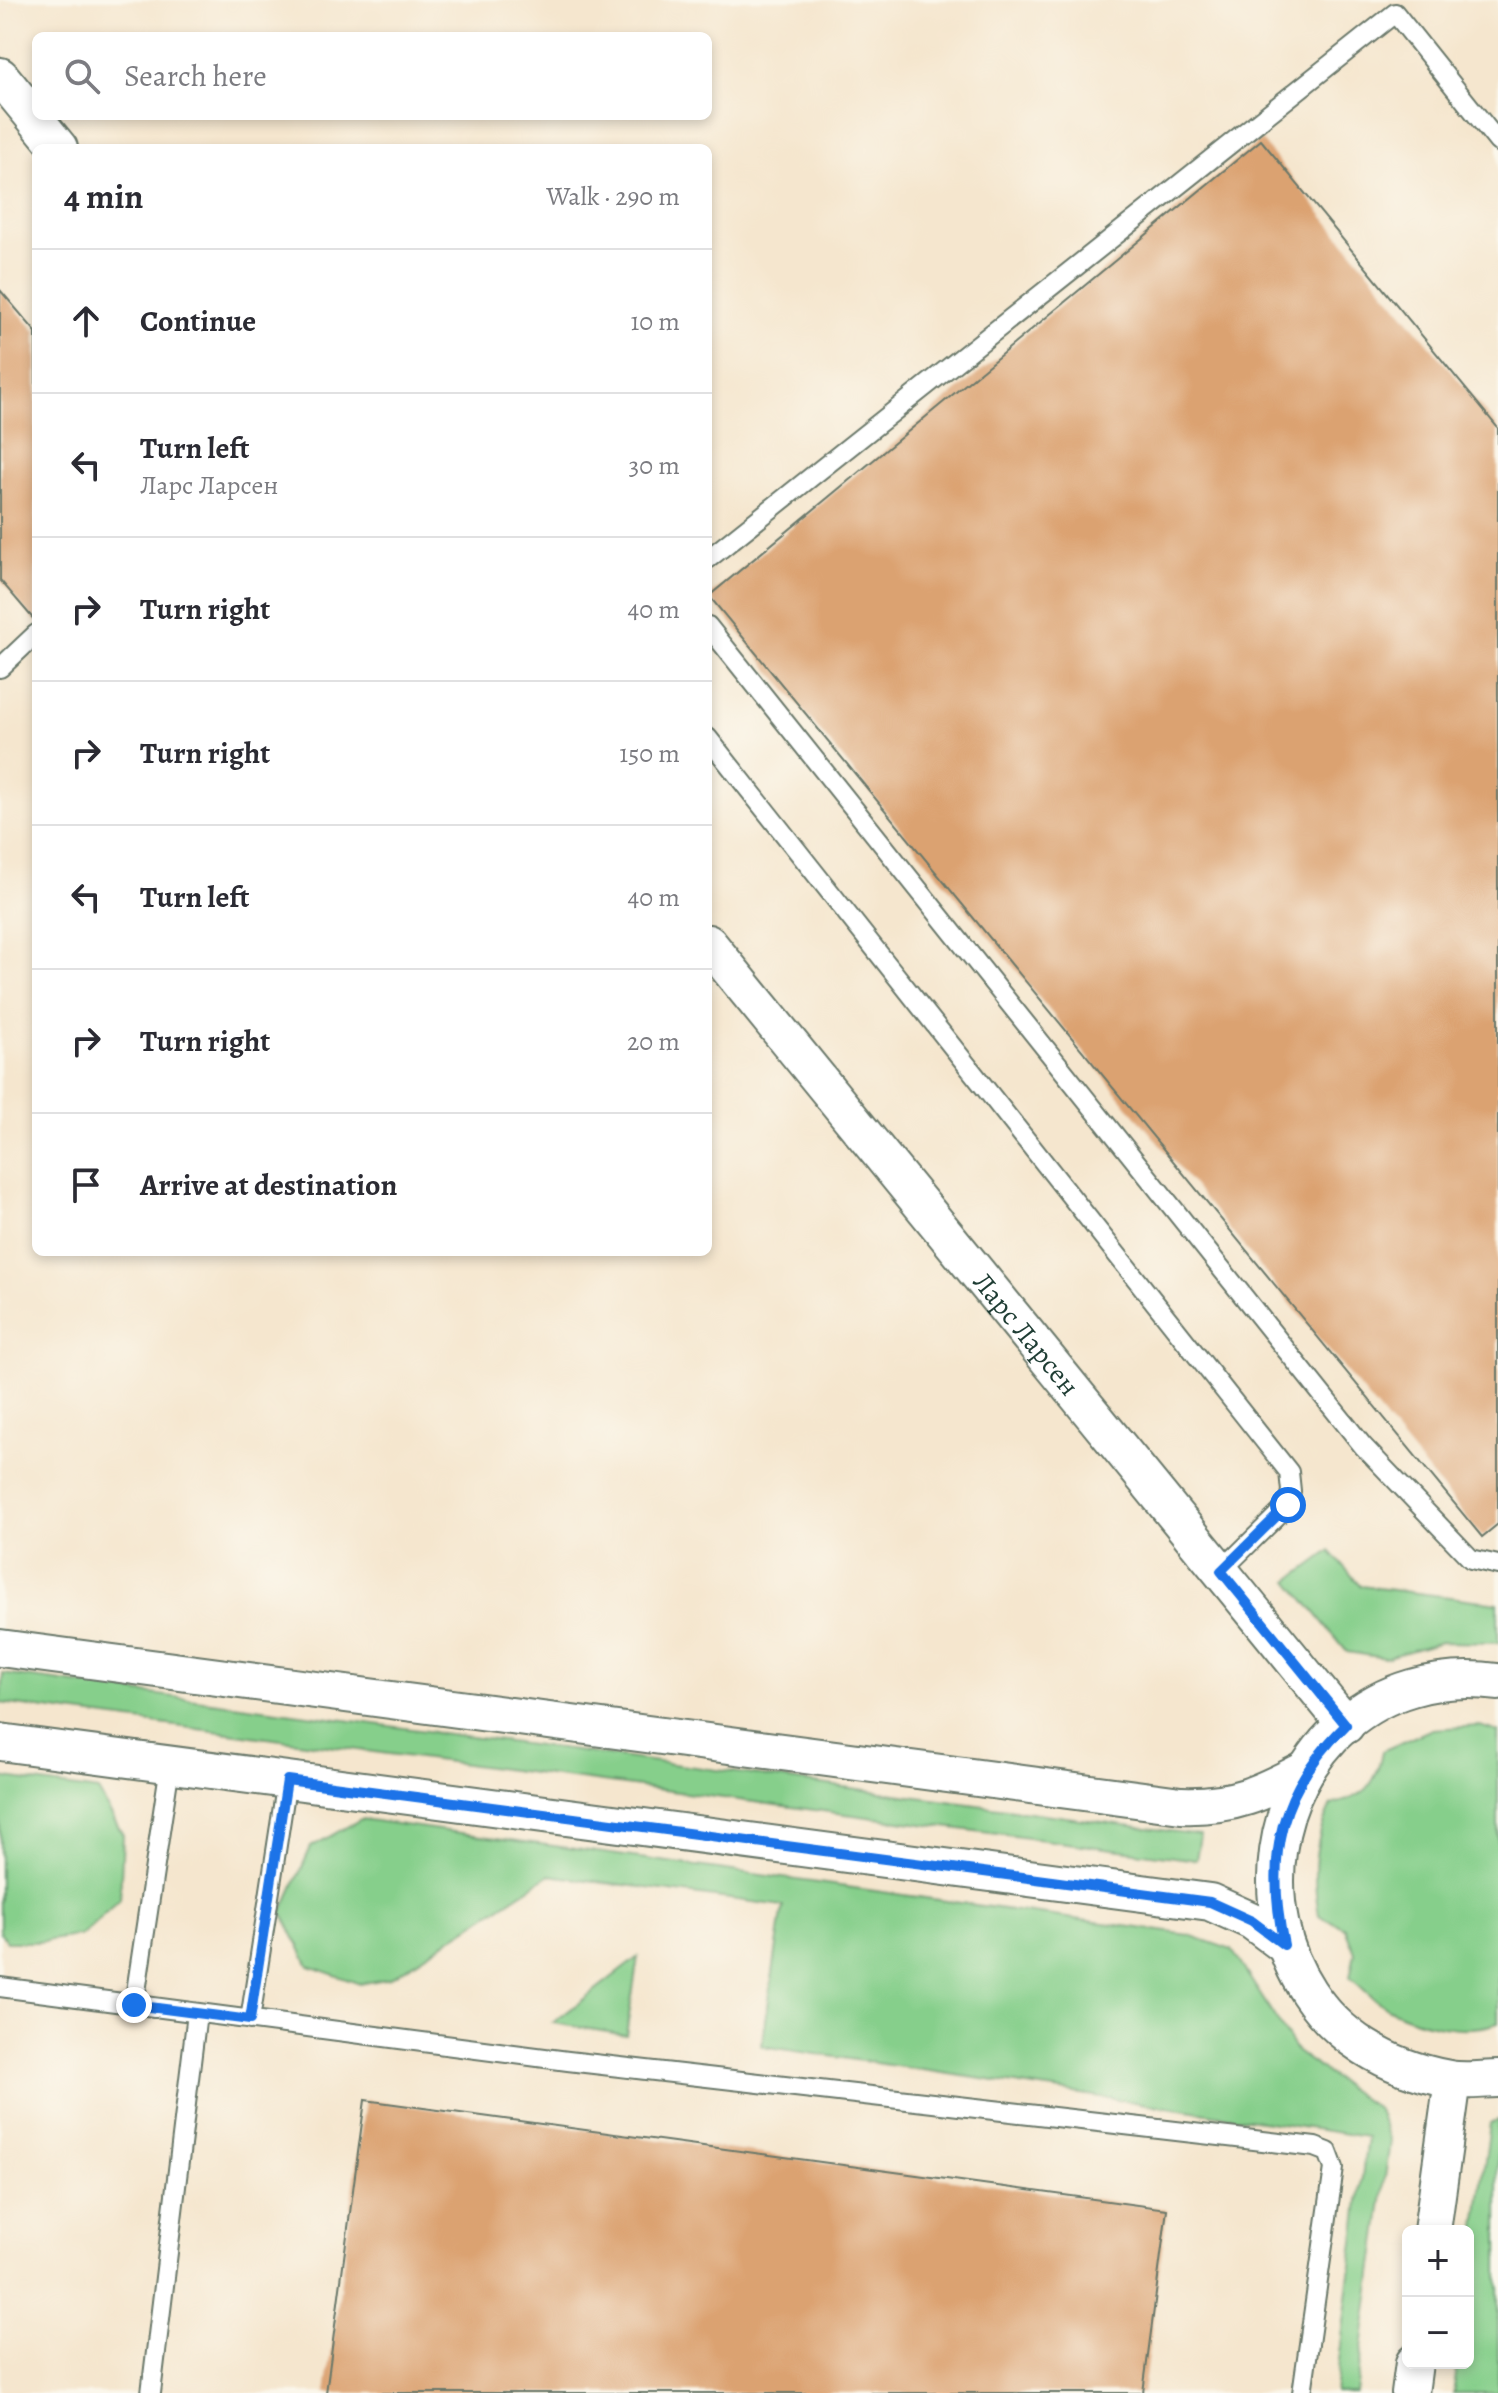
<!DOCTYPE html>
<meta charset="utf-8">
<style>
body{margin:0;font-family:Alegreya,serif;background:#f7f7f7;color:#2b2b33}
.controls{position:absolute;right:24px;bottom:24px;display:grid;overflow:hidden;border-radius:12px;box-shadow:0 4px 12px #0003}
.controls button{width:72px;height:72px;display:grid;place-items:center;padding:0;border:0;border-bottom:2px solid #e1e1e2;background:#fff;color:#2b2b33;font:40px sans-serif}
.stop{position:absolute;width:24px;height:24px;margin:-18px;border:6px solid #1a73e8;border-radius:50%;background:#fff}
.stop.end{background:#1a73e8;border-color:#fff;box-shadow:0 2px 8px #0008}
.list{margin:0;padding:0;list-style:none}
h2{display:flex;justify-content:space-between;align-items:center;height:104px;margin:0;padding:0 32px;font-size:34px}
h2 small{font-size:26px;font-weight:400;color:#7c7c81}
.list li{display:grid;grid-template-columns:52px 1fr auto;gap:24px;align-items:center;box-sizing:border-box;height:144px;padding:0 32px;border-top:2px solid #e1e1e2}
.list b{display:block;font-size:30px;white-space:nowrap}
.list p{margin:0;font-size:26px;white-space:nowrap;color:#7c7c81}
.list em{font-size:26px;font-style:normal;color:#7c7c81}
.icon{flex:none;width:44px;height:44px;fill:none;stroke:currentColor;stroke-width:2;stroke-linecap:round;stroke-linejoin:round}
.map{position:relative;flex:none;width:1498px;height:2393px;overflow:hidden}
.search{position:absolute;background:#fff;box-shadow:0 4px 12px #0003;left:32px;top:32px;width:680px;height:88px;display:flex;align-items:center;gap:20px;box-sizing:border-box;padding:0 28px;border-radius:12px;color:#7c7c81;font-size:30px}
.panel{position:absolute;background:#fff;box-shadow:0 4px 12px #0003;left:32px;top:144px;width:680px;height:1112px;border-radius:12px}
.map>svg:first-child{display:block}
.green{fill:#86cf8b;stroke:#528660;stroke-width:2}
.building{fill:#dba271}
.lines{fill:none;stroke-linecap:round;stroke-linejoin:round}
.service-casing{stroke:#6a786a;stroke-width:22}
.minor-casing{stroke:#6a786a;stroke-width:40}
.service{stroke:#fff;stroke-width:18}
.minor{stroke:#fff;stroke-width:36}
.route{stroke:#1a73e8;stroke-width:10}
.labels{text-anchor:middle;stroke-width:7;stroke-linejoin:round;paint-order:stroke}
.street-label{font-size:28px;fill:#1f3d34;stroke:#fbf7ec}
</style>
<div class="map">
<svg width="1498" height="2393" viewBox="0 0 1498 2393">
<rect width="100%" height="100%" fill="#fbf7ec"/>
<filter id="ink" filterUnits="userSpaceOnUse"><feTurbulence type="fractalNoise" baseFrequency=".0125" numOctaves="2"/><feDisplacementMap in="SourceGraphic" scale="16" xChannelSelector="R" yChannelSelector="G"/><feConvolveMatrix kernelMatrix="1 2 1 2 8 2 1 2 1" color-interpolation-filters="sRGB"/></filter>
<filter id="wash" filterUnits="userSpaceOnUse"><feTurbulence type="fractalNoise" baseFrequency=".006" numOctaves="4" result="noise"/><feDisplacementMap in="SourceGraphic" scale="32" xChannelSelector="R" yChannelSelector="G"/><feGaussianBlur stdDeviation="1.8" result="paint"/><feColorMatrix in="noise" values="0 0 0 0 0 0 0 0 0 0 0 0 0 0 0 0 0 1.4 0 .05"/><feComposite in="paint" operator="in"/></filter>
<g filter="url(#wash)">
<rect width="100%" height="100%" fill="#f5e6ce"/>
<path class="green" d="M 1330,1551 L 1361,1586 L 1498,1603 L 1498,1643 L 1441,1642 L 1385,1658 L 1347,1652 L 1289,1581 Z
M 3,1674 L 1200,1835 L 1196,1860 L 0,1703 Z
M 1480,1726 L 1498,1732 L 1498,2023 C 1464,2035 1420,2024 1389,2009 C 1375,2002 1362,1987 1350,1977 L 1355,1953 L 1345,1928 L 1319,1915 C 1312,1876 1313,1841 1331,1805 C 1366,1796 1376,1787 1382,1751 L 1432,1729 Z
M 0,1777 L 98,1791 L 123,1835 L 120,1899 L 82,1935 L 38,1942 L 7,1942 L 0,1933 Z
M 361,1819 L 1189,1935 L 1232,1950 L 1297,2052 L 1378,2110 L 1390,2141 L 1356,2393 L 1335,2393 L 1367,2137 L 762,2046 L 783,1906 L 549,1875 L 390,1978 L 360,1984 L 309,1966 L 282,1912 L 311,1847 Z
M 638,1957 L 626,2035 L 553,2023 Z
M 1498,2120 L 1498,2393 L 1453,2393 L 1458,2363 L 1468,2363 L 1468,2286 L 1490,2123 Z"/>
<g id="blocks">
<path class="building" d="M 1261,140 L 1498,428 L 1498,1524 L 1482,1537 L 709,596 Z
M 0,290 L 36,332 L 36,622 L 0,580 Z
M 365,2100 L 1167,2209 L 1143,2393 L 326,2393 Z"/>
</g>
</g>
<g filter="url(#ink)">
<use href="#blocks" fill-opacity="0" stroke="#6a786a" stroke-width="2"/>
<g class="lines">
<g class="service-casing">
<path id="service" d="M 708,559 L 1395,13 L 1498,142
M 708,626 L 1363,1446 L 1471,1559 L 1498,1565
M 0,668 L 36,634
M 708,738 L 1289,1472 L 1291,1491 L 1288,1505 L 1221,1571
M 0,1987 L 568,2061 L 1315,2147 L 1328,2152 L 1334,2168 L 1302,2393
M 134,2005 L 170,1765
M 250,2020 L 287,1780
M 151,2393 L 197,2013"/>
</g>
<g class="minor-casing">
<g id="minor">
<path d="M 0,76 L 59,148"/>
<path id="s1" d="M 708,943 L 1346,1725"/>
<path d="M 0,1648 L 1181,1805 C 1234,1807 1261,1793 1307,1769"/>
<path d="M 1498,1682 C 1243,1650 1183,2031 1449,2079 C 1465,2082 1482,2079 1498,2079"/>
<path d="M 0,1742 L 1210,1902 L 1252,1921 L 1284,1945"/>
<path d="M 1432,2231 L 1453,2080"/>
<path d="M 1410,2393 L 1414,2363"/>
</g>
</g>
<use href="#service" class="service"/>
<use href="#minor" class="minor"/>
</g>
</g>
<g class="lines" filter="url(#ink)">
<path class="route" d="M 134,2005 L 250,2020 L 287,1780 L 1210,1902 L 1252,1921 L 1284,1945 C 1265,1855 1279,1790 1346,1725 L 1221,1571 L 1288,1505"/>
</g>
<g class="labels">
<g class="street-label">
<text dy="10" stroke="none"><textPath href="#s1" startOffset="504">Ларс Ларсен</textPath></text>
</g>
</g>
</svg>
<div class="controls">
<button>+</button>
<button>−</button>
</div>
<div class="stop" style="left:1288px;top:1505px"></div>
<div class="stop end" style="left:134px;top:2005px"></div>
<div class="search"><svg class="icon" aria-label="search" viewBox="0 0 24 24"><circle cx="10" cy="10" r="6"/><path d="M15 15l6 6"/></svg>Search here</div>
<section class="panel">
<h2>4 min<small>Walk · 290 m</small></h2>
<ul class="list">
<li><svg class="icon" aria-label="ahead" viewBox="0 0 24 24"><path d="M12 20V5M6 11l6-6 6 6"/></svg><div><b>Continue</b></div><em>10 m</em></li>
<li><svg class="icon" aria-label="left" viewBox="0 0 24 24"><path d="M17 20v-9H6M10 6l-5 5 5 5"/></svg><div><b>Turn left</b><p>Ларс Ларсен</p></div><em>30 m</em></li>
<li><svg class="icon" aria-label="right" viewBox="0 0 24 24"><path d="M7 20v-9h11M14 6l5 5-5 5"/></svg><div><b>Turn right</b></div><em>40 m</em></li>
<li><svg class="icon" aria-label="right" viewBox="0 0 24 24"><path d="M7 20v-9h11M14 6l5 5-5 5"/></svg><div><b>Turn right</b></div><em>150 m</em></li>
<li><svg class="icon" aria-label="left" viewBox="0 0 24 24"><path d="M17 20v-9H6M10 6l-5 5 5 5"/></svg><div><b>Turn left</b></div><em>40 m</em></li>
<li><svg class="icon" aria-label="right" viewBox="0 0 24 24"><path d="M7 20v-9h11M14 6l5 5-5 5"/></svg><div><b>Turn right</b></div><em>20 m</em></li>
<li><svg class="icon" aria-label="arrive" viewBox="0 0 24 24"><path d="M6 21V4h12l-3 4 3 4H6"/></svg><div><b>Arrive at destination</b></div></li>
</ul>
</section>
</div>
